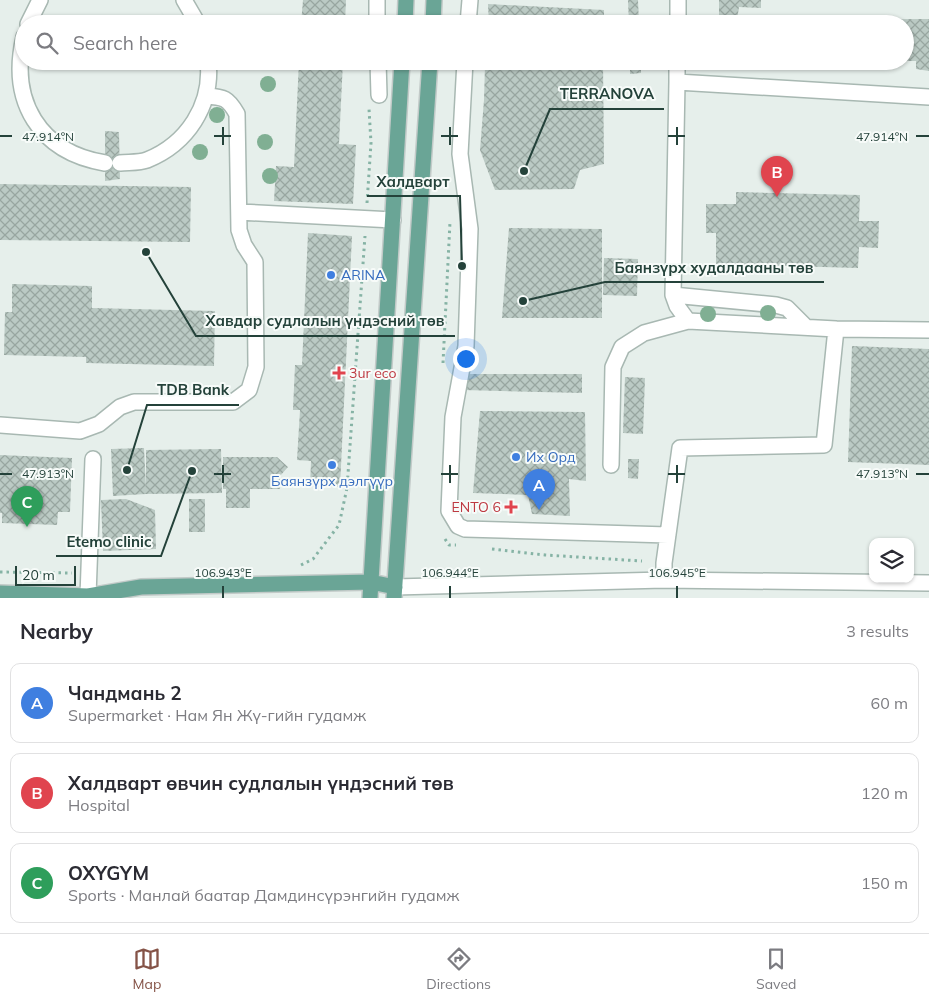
<!DOCTYPE html>
<meta charset="utf-8">
<style>
body{margin:0;font-family:Mulish,sans-serif;background:#f2f2f3;color:#2b2b33}
.controls{position:absolute;right:15px;bottom:15px;display:grid;overflow:hidden;border-radius:10px;box-shadow:0 1px 4px #0004}
.controls button{width:45px;height:45px;display:grid;place-items:center;padding:0;border:0;border-bottom:1px solid #e1e1e2;background:#fff;color:#2b2b33;font:25px sans-serif}
.scale{position:absolute;left:15px;bottom:12px;width:61px;box-sizing:border-box;padding-left:5px;border:2px solid #24423a;border-top:0;font-size:14px;line-height:18px;white-space:nowrap;color:#24423a;-webkit-text-stroke:4px #f7fbf9;paint-order:stroke}
.you{position:absolute;left:465px;top:358px;width:18px;height:18px;margin:-12px;border:4px solid #fff;border-radius:50%;background:#1a73e8;box-shadow:0 0 0 8px #1a73e833}
.badge{display:grid;place-items:center;width:32px;height:32px;border-radius:50%;background:#855347;color:#fff;font-size:16px;font-weight:700}
.pin{position:absolute;translate:-50% -41px;filter:drop-shadow(0 1px 2px #0008)}
.pin::after{content:'';position:absolute;top:26px;width:18px;height:15px;background:inherit;clip-path:polygon(0 0,100% 0,50% 100%)}
.list{margin:0;padding:0;list-style:none}
h2{display:flex;justify-content:space-between;align-items:center;height:65px;margin:0;padding:0 20px;font-size:21px}
h2 small{font-size:16px;font-weight:400;color:#7c7c81}
.list li{display:grid;grid-template-columns:32px 1fr auto;gap:15px;align-items:center;box-sizing:border-box;height:80px;margin:0 10px 10px;padding:0 10px;border:1px solid #e1e1e2;border-radius:10px}
.list b{display:block;font-size:19px;white-space:nowrap}
.list p{margin:0;font-size:16px;white-space:nowrap;color:#7c7c81}
.list em{font-size:16px;font-style:normal;color:#7c7c81}
.icon{flex:none;width:28px;height:28px;fill:none;stroke:currentColor;stroke-width:2;stroke-linecap:round;stroke-linejoin:round}
.map{position:relative;flex:none;width:929px;height:598px;overflow:hidden}
.search{position:absolute;background:#fff;box-shadow:0 1px 4px #0004;left:15px;right:15px;top:15px;height:55px;display:flex;align-items:center;gap:12px;box-sizing:border-box;padding:0 18px;border-radius:28px;color:#7c7c81;font-size:19px}
.sheet{height:335px;background:#fff}
nav{display:flex;justify-content:space-around;align-items:center;box-sizing:border-box;height:70px;border-top:1px solid #e1e1e2;background:#fff;font-size:14px;color:#7c7c81}
nav a{display:grid;justify-items:center;gap:2px}
nav .on{color:#855347}
.map>svg:first-child{display:block}
.building{fill:url(#building-cross-hatch)}
.lines{fill:none;stroke-linecap:round;stroke-linejoin:round}
.minor-casing{stroke:#a8b8b2;stroke-width:18}
.major-casing{stroke:#c2cac8;stroke-width:18}
.path{stroke:#86b3a5;stroke-width:3;stroke-dasharray:2.5 4;stroke-linecap:butt}
.minor{stroke:#fff;stroke-width:15}
.major{stroke:#6aa596;stroke-width:15}
.tree{fill:#80af93}
.ticks{fill:none;stroke:#24423a;stroke-width:2}
.shop-dot{fill:#3f7fe0;stroke:#f7fbf9;stroke-width:2}
.health-dot{fill:#e0444e;stroke:#f7fbf9;stroke-width:2}
.labels{text-anchor:middle;stroke-width:4;stroke-linejoin:round;paint-order:stroke}
.shop-label{font-size:14px;fill:#366cbe;stroke:#f7fbf9;text-anchor:start}
.health-label{font-size:14px;fill:#be3a42;stroke:#f7fbf9;text-anchor:start}
.ticks-label{font-size:12px;text-anchor:middle;fill:#24423a;stroke:#f7fbf9;stroke-width:4;stroke-linejoin:round;paint-order:stroke}
.leader{fill:none;stroke:#24423a;stroke-width:2}
.callout-dot{fill:#24423a;stroke:#f7fbf9;stroke-width:2}
.callout-label{font-size:15px;text-anchor:middle;font-weight:bold;fill:#24423a;stroke:#f7fbf9;stroke-width:4;stroke-linejoin:round;paint-order:stroke}
</style>
<div class="map">
<svg width="929" height="598" viewBox="0 0 929 598">
<defs>
<pattern id="building-cross-hatch" width="8" height="8" patternUnits="userSpaceOnUse" patternTransform="scale(1.25)"><rect width="8" height="8" fill="#bbcac4"/><path d="M0 0l8 8M0 8l8-8" fill="none" stroke="#98a6a0"/></pattern>
</defs>
<rect width="100%" height="100%" fill="#e6efeb"/>
<path class="building" d="M 303,0 L 346,0 L 345,24 L 301,24 Z
M 628,0 L 638,0 L 639,24 L 629,24 Z
M 719,0 L 761,0 L 761,8 L 739,7 L 737,20 L 929,19 L 929,71 L 916,69 L 916,61 L 905,61 L 905,24 L 696,24 L 696,15 L 719,17 Z
M 488,4 L 604,10 L 604,24 L 489,24 Z
M 299,61 L 343,61 L 339,144 L 356,145 L 353,204 L 274,201 L 276,166 L 294,167 Z
M 490,61 L 603,61 L 604,164 L 580,170 L 574,189 L 495,190 L 480,150 L 484,100 L 485,65 Z
M 630,61 L 641,61 L 641,73 L 630,74 Z
M 693,61 L 739,61 L 739,66 L 693,65 Z
M 105,131 L 119,132 L 120,179 L 105,181 Z
M 0,184 L 191,187 L 190,242 L 0,240 Z
M 736,192 L 860,195 L 859,221 L 879,221 L 878,248 L 859,247 L 858,268 L 716,264 L 716,233 L 706,233 L 706,204 L 736,204 Z
M 509,228 L 602,229 L 602,318 L 502,318 Z
M 308,233 L 352,236 L 340,487 L 310,486 L 311,461 L 297,460 L 300,410 L 293,410 L 295,365 L 302,365 Z
M 604,258 L 638,259 L 637,296 L 603,295 Z
M 12,284 L 92,286 L 92,308 L 215,311 L 214,366 L 86,363 L 86,357 L 4,355 L 5,312 L 12,312 Z
M 852,346 L 929,349 L 929,465 L 848,462 Z
M 465,374 L 582,374 L 582,393 L 463,390 Z
M 625,377 L 645,378 L 643,434 L 623,433 Z
M 480,411 L 585,412 L 586,481 L 569,479 L 570,516 L 532,514 L 528,495 L 473,493 Z
M 144,448 L 146,488 L 146,450 L 221,449 L 222,493 L 146,494 L 113,496 L 111,449 Z
M 0,455 L 72,458 L 70,512 L 58,512 L 57,525 L 2,523 L 2,513 L 0,513 Z
M 223,457 L 277,457 L 288,467 L 280,476 L 280,489 L 250,489 L 250,508 L 226,508 L 226,489 L 223,489 Z
M 628,459 L 639,459 L 638,479 L 628,478 Z
M 126,499 L 155,510 L 156,549 L 103,551 L 101,500 Z
M 189,499 L 205,499 L 205,532 L 189,532 Z"/>
<g class="lines">
<g class="minor-casing">
<path id="minor" d="M 184,0 L 198,24
M 377,0 L 377,24
M 28,24 L 40,0
M 468,24 L 470,0
M 678,24 L 678,0
M 24,37 C 9,101 39,152 105,163
M 378,61 L 379,95
M 465,61 L 460,154 L 470,229 L 466,346 L 453,417 L 449,511 L 458,526 L 465,529 L 668,535
M 677,82 L 677,61
M 120,163 C 128,162 139,163 147,160 C 187,144 213,105 208,61
M 239,212 L 393,220
M 673,295 L 776,305 L 787,308 L 806,327
M 836,329 L 688,321 L 677,306 L 673,295 L 677,82 L 929,97
M 0,425 L 80,431 L 99,424 L 120,407 L 134,402 L 233,402 L 249,390 L 256,367 L 255,262 L 244,245 L 239,230 L 237,114 C 228,98 224,97 206,96
M 611,465 L 613,367 L 622,347 L 644,333 L 688,321
M 664,580 L 664,563 L 680,448 L 824,445 L 836,329 L 929,330
M 395,587 L 664,580 L 929,583
M 88,596 L 93,459"/>
</g>
<g class="major-casing">
<path id="major" d="M 405,24 L 406,0
M 433,24 L 434,0
M 0,593 L 88,596 L 141,587 L 371,582 L 395,587
M 370,598 L 402,61
M 394,598 L 430,61"/>
</g>
<path class="path" d="M 367,203 L 371,143 L 369,109
M 443,363 L 450,222
M 445,539 L 449,545 L 456,545
M 492,549 L 545,555 L 642,561
M 301,565 L 313,559 L 339,525 L 347,488 L 365,236
M 0,572 L 72,573"/>
<use href="#minor" class="minor"/>
<use href="#major" class="major"/>
</g>
<g class="tree">
<circle cx="268" cy="84" r="8"/>
<circle cx="217" cy="115" r="8"/>
<circle cx="265" cy="142" r="8"/>
<circle cx="200" cy="152" r="8"/>
<circle cx="270" cy="176" r="8"/>
<circle cx="768" cy="313" r="8"/>
<circle cx="708" cy="314" r="8"/>
</g>
<path class="ticks" d="M 223,127 L 223,145M 450,127 L 450,145M 677,127 L 677,145M 0,136 L 12,136M 214,136 L 231,136M 441,136 L 458,136M 668,136 L 685,136M 916,136 L 929,136M 223,465 L 223,483M 450,465 L 450,483M 677,465 L 677,483M 0,474 L 12,474M 214,474 L 231,474M 441,474 L 458,474M 668,474 L 685,474M 916,474 L 929,474M 223,586 L 223,598M 450,586 L 450,598M 677,586 L 677,598"/>
<g class="shop-dot">
<circle cx="331" cy="275" r="5"/>
<circle cx="516" cy="457" r="5"/>
<circle cx="332" cy="465" r="5"/>
</g>
<g class="health-dot">
<path d="M336.5 365.5h5v5h5v5h-5v5h-5v-5h-5v-5h5z"/>
<path d="M508.5 499.5h5v5h5v5h-5v5h-5v-5h-5v-5h5z"/>
</g>
<g class="labels">
<g class="shop-label">
<text x="341" y="280">ARINA</text>
<text x="526" y="462">Их Орд</text>
<text x="332" y="486" text-anchor="middle">Баянзүрх дэлгүүр</text>
</g>
<g class="health-label">
<text x="349" y="378">3ur eco</text>
<text x="501" y="512" text-anchor="end">ENTO 6</text>
</g>
</g>
<g class="ticks-label">
<text x="48" y="141">47.914°N</text>
<text x="882" y="141">47.914°N</text>
<text x="48" y="478">47.913°N</text>
<text x="882" y="478">47.913°N</text>
<text x="223" y="577">106.943°E</text>
<text x="450" y="577">106.944°E</text>
<text x="677" y="577">106.945°E</text>
</g>
<path class="leader" d="M524 171L550 109H664M462 266L460 196H367M523 301L605 282H824M146 252L196 336H455M127 470L147 405H239M192 471L161 556H56"/>
<g class="callout-dot">
<circle cx="524" cy="171" r="5"/>
<circle cx="462" cy="266" r="5"/>
<circle cx="523" cy="301" r="5"/>
<circle cx="146" cy="252" r="5"/>
<circle cx="127" cy="470" r="5"/>
<circle cx="192" cy="471" r="5"/>
</g>
<g class="callout-label">
<text x="607" y="99">TERRANOVA</text>
<text x="413" y="187">Халдварт</text>
<text x="714" y="273">Баянзүрх худалдааны төв</text>
<text x="325" y="326">Хавдар судлалын үндэсний төв</text>
<text x="193" y="395">TDB Bank</text>
<text x="109" y="547">Etemo clinic</text>
</g>
</svg>
<div class="controls">
<button><svg class="icon" aria-label="layers" viewBox="0 0 24 24"><path d="M12 4l9 5-9 5-9-5zM3 14l9 5 9-5"/></svg></button>
</div>
<div class="scale">20 m</div>
<div class="you"></div>
<div class="pin badge" style="left:539px;top:510px;background:#3f7fe0">A</div>
<div class="pin badge" style="left:777px;top:197px;background:#e0444e">B</div>
<div class="pin badge" style="left:27px;top:527px;background:#2e9e5b">C</div>
<div class="search"><svg class="icon" aria-label="search" viewBox="0 0 24 24"><circle cx="10" cy="10" r="6"/><path d="M15 15l6 6"/></svg>Search here</div>
</div>
<section class="sheet">
<h2>Nearby<small>3 results</small></h2>
<ul class="list">
<li><span class="badge" style="background:#3f7fe0">A</span><div><b>Чандмань 2</b><p>Supermarket · Нам Ян Жү-гийн гудамж</p></div><em>60 m</em></li>
<li><span class="badge" style="background:#e0444e">B</span><div><b>Халдварт өвчин судлалын үндэсний төв</b><p>Hospital</p></div><em>120 m</em></li>
<li><span class="badge" style="background:#2e9e5b">C</span><div><b>OXYGYM</b><p>Sports · Манлай баатар Дамдинсүрэнгийн гудамж</p></div><em>150 m</em></li>
</ul>
</section>
<nav>
<a class="on"><svg class="icon" aria-label="map" viewBox="0 0 24 24"><path d="M3 6l6-2 6 2 6-2v14l-6 2-6-2-6 2zM9 4v14M15 6v14"/></svg>Map</a>
<a><svg class="icon" aria-label="directions" viewBox="0 0 24 24"><path d="M12 3l9 9-9 9-9-9zM9 14v-3h6M13 9l2 2-2 2"/></svg>Directions</a>
<a><svg class="icon" aria-label="saved" viewBox="0 0 24 24"><path d="M7 4h10v16l-5-4-5 4z"/></svg>Saved</a>
</nav>
